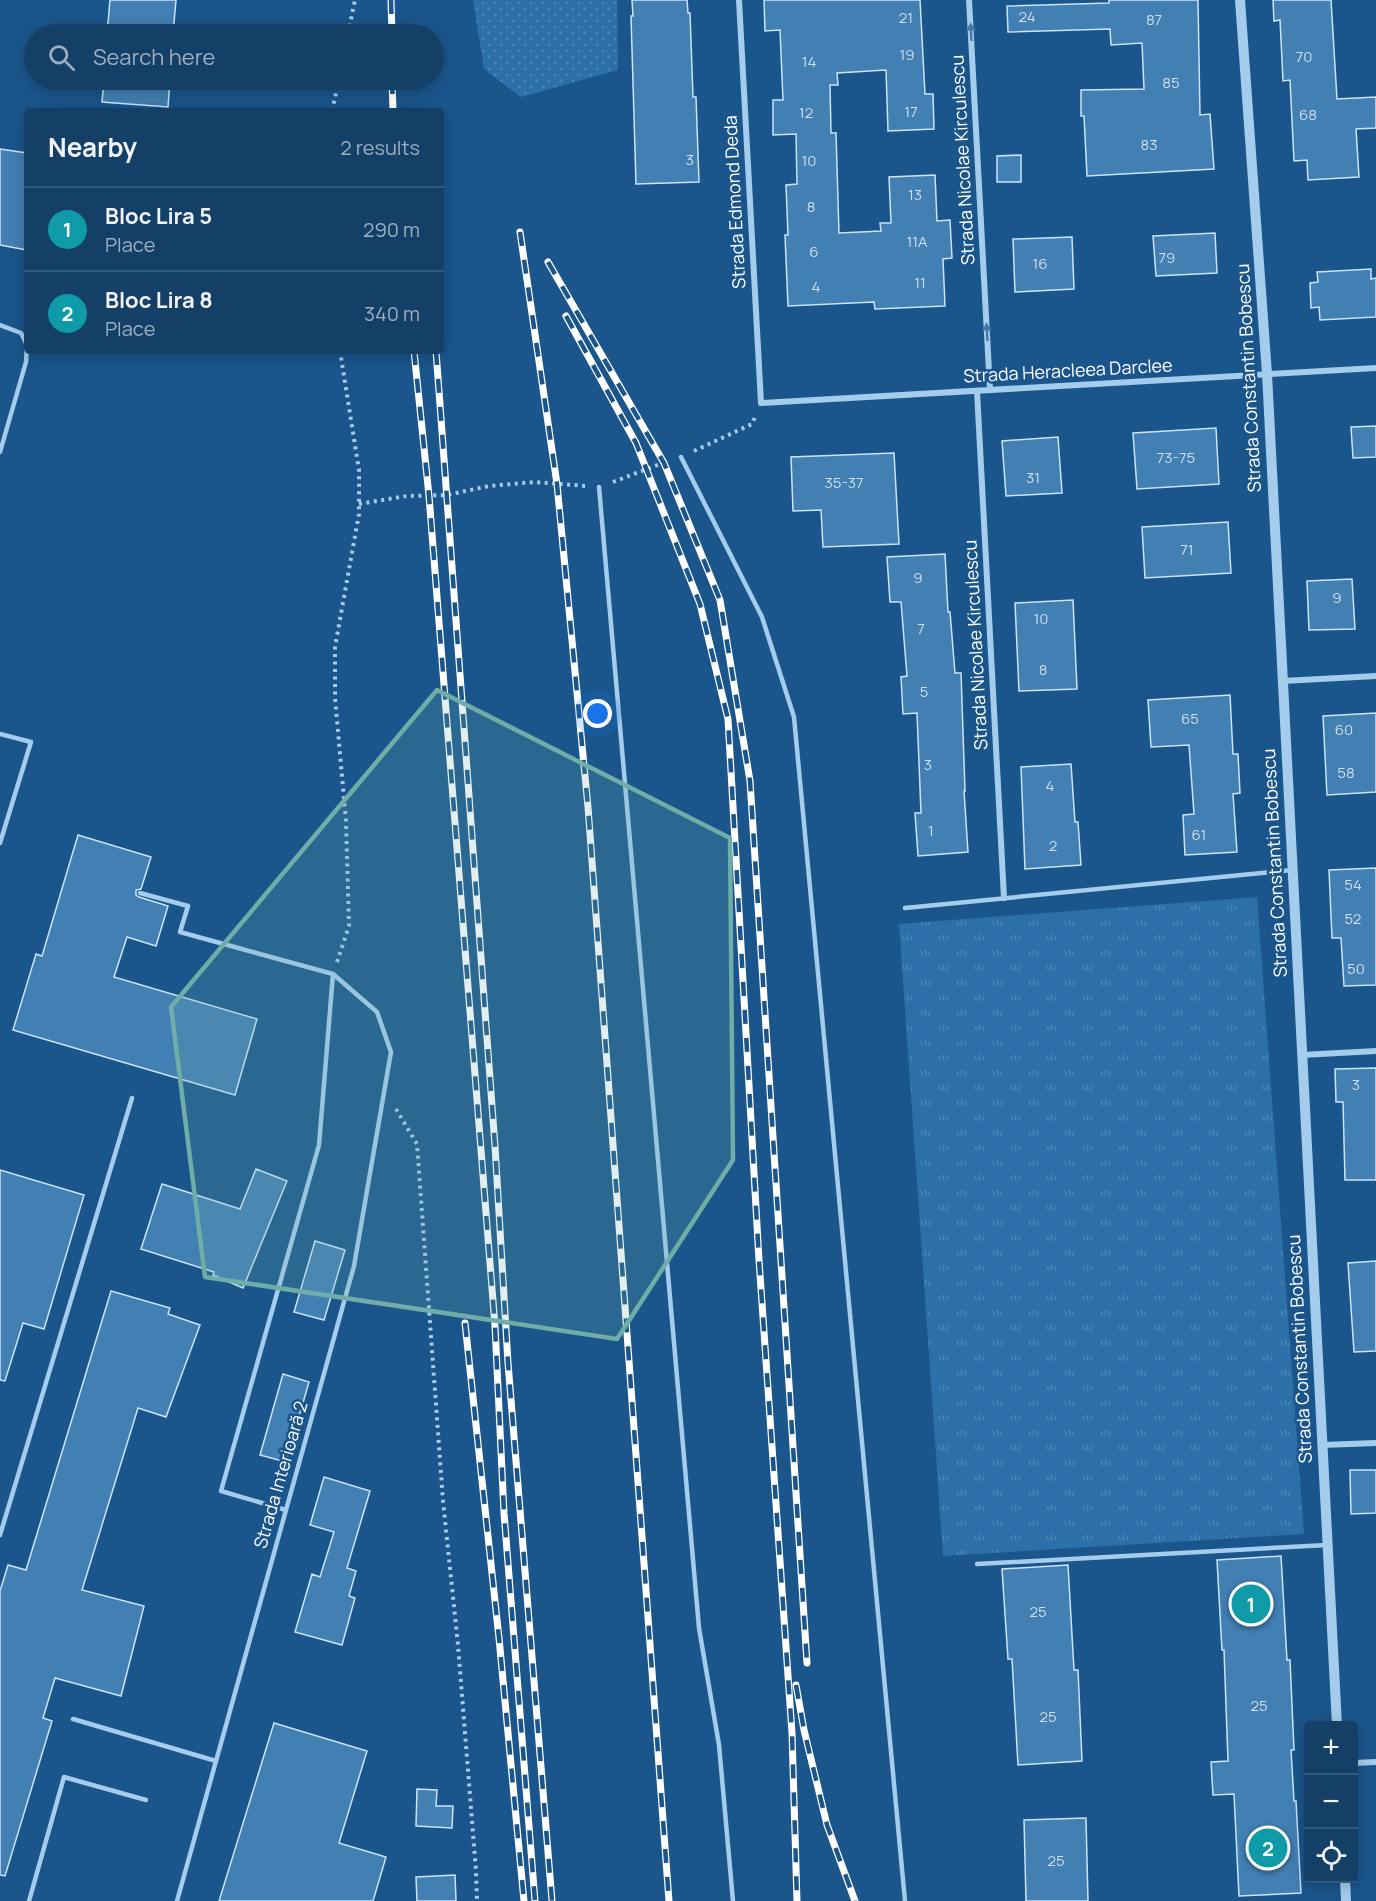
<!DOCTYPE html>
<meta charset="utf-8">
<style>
body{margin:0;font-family:Manrope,sans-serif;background:#214b71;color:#f1f3f6}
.controls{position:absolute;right:18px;bottom:18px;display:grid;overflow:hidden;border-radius:6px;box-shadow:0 3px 15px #0003}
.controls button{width:54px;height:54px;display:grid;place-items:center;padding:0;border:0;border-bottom:2px solid #33597c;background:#144068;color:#f1f3f6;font:30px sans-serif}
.you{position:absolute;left:598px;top:714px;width:21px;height:21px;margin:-15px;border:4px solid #fff;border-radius:50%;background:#1a73e8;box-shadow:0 0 0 9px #1a73e833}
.badge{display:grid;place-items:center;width:39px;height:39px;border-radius:50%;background:#d6ab8b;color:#fff;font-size:20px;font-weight:700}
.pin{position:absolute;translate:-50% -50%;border:3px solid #fff;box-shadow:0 2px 6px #0006}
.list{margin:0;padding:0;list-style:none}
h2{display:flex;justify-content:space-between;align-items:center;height:78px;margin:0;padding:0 24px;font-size:26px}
h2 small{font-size:20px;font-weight:400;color:#9dafc0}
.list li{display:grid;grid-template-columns:39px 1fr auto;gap:18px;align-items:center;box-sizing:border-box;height:84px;padding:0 24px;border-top:2px solid #33597c}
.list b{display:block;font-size:22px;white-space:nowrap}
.list p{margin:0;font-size:20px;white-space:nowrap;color:#9dafc0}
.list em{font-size:20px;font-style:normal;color:#9dafc0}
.icon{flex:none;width:33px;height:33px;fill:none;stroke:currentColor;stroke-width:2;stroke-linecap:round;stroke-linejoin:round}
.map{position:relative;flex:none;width:1376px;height:1901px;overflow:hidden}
.search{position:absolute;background:#144068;box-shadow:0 3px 15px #0003;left:24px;top:24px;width:420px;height:66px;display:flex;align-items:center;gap:15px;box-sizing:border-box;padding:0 21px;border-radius:33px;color:#9dafc0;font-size:22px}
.panel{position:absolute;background:#144068;box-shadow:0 3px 15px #0003;left:24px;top:108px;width:420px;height:246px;border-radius:6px}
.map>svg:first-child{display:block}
.grass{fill:url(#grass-tufts)}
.garden{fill:url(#garden-dots)}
.building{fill:#427fb3;stroke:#cae4fa;stroke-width:1.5}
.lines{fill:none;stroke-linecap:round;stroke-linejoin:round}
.path{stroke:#a4cced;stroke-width:4;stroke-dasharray:3 4.5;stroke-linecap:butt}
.service{stroke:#a4cced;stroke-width:4.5}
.minor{stroke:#a4cced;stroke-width:6}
.tertiary{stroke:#a4cced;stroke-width:10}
.rail-casing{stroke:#fff;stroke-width:7}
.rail{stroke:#1a558b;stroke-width:4.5;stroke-dasharray:14;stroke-linecap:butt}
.oneway{fill:#4379a8}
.marked{fill:#6fada8;fill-opacity:0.2;stroke:#6fada8;stroke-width:4.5;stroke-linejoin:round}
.labels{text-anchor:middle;stroke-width:5;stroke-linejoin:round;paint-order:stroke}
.number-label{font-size:15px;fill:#d0dfec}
.street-label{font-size:18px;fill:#fff;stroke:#1a558b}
</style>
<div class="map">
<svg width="1376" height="1901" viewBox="0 0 1376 1901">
<defs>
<pattern id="grass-tufts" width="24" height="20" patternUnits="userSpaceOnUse" patternTransform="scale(1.5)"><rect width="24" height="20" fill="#2c6fa9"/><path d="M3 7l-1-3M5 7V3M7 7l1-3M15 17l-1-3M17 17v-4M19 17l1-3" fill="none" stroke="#4c85b6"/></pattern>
<pattern id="garden-dots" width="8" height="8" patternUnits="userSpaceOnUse" patternTransform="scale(1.5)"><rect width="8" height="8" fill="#2c6fa9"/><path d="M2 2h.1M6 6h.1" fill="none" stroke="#4c85b6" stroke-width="1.8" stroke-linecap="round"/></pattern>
</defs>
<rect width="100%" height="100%" fill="#1a558b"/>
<path class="grass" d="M 1257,897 L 1304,1534 L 943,1556 L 899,924 Z"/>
<path class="garden" d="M 473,0 L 617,0 L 618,70 L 521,97 L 484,69 Z"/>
<path class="building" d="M 110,0 L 176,0 L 173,34 L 107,34 Z
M 632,0 L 687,0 L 688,13 L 690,13 L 693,97 L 696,97 L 699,182 L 636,184 L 631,16 L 633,16 Z
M 764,0 L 920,0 L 925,94 L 933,94 L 934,129 L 888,131 L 886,70 L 837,73 L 838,85 L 830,85 L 831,133 L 836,133 L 839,233 L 881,231 L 880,223 L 891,223 L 889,177 L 935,175 L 937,221 L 950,220 L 952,258 L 943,259 L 945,306 L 875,309 L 874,302 L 788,306 L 785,235 L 788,235 L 786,185 L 797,184 L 796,134 L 773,135 L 773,100 L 783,100 L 780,30 L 765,31 Z
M 1109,0 L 1198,0 L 1200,115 L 1210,114 L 1214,169 L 1087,176 L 1084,116 L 1081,116 L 1081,90 L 1144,89 L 1142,43 L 1111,45 L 1110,29 L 1008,32 L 1007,6 L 1109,3 Z
M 1273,0 L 1331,0 L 1337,99 L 1376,97 L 1376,128 L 1356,129 L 1359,177 L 1308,180 L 1307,160 L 1294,161 L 1290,80 L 1283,81 L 1280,20 L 1274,21 Z
M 104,80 L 170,80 L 168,107 L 102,102 Z
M 0,149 L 27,153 L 27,250 L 0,245 Z
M 1021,155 L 1021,182 L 997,182 L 997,156 Z
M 1215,233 L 1217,273 L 1156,276 L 1153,236 Z
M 1072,237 L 1074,289 L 1015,292 L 1013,239 Z
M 1371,269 L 1371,279 L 1376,278 L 1376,317 L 1320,320 L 1319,307 L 1311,308 L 1310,283 L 1318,282 L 1317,272 Z
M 1376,426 L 1376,457 L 1353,458 L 1351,427 Z
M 1216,428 L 1219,484 L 1137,489 L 1133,433 Z
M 1058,437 L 1062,493 L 1006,496 L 1002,441 Z
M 894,453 L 899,544 L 823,547 L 821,510 L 793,511 L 791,457 Z
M 1228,522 L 1231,573 L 1145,578 L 1142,527 Z
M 945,554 L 948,612 L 950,612 L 955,673 L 961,673 L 965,791 L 964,791 L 968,852 L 918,856 L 915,813 L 921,813 L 917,713 L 903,714 L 901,677 L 907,676 L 901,602 L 890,602 L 887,557 Z
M 1352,579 L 1355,629 L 1309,630 L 1307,581 Z
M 1073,600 L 1077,689 L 1019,691 L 1015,603 Z
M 1230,695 L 1233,754 L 1238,754 L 1240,793 L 1233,794 L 1237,852 L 1185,855 L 1183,815 L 1194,814 L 1189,745 L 1151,747 L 1148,700 Z
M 1376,713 L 1376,792 L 1327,795 L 1323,716 Z
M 1071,764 L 1075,822 L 1078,822 L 1081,865 L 1025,869 L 1021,767 Z
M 78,835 L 151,857 L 141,889 L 136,890 L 136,895 L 139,897 L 168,906 L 156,946 L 127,937 L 114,977 L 257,1019 L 235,1095 L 13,1030 L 36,954 L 42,956 Z
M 1376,868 L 1376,985 L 1344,986 L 1341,938 L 1332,938 L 1329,870 Z
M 1376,1068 L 1376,1180 L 1345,1180 L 1343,1102 L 1336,1102 L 1335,1069 Z
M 256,1169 L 287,1181 L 243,1288 L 213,1275 L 214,1272 L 141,1249 L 162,1184 L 240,1209 Z
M 0,1170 L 84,1195 L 44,1329 L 23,1323 L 5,1381 L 0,1380 Z
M 315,1241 L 345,1250 L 324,1320 L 294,1312 Z
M 1376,1261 L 1376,1351 L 1354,1352 L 1348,1263 Z
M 111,1291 L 170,1308 L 168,1314 L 200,1325 L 166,1417 L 138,1408 L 82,1590 L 144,1606 L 121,1696 L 55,1678 L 43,1718 L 52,1721 L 5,1876 L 0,1875 L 0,1591 L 8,1565 L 26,1570 Z
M 283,1374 L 309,1382 L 286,1462 L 260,1455 Z
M 1350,1470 L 1376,1470 L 1376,1513 L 1351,1514 Z
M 324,1477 L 370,1491 L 347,1568 L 356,1571 L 349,1596 L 355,1598 L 342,1645 L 295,1632 L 312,1574 L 320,1577 L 334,1532 L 310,1525 Z
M 1281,1556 L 1287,1660 L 1290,1660 L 1294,1750 L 1291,1750 L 1294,1801 L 1296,1801 L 1301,1893 L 1239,1896 L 1234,1794 L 1213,1795 L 1211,1762 L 1228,1761 L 1224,1650 L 1222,1650 L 1217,1560 Z
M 1068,1565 L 1074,1670 L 1078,1670 L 1082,1761 L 1018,1765 L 1012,1659 L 1008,1659 L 1002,1569 Z
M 274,1723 L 367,1751 L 339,1843 L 386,1857 L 373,1901 L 219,1901 Z
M 417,1789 L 437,1790 L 436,1806 L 453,1806 L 452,1828 L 416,1826 Z
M 1086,1818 L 1088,1901 L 1026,1901 L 1024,1820 Z
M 455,1875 L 456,1901 L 417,1901 L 416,1877 Z"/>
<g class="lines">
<path class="path" d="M 348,34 L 355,0
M 332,111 L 339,80
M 694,451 L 752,424 L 756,415
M 613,482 L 668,461
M 359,504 L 407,496 L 447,495 L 489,486 L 535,482 L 586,486
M 337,962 L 349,926 L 346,821 L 335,698 L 335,647 L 359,514 L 359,470 L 340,351
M 396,1109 L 417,1144 L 443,1501 L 458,1645 L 476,1871 L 477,1901"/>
<path class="service" d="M 0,325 L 21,333 L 27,345 L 26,362 L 0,452
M 681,457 L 762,617 L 794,717 L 905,1901
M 599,487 L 699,1628 L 719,1745 L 733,1901
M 0,734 L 31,742 L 0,843
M 140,893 L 188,906 L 180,932 L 333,974 L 377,1012 L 391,1052 L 354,1266 L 177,1901
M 905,908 L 1292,870
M 286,1510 L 221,1491 L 319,1145 L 333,974
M 0,1535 L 132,1098
M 977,1564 L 1327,1545
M 73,1719 L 216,1761
M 29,1901 L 64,1777 L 146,1800"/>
<path class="minor" d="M 739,0 L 761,403 L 1376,368
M 969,0 L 990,390
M 977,391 L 1004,898
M 1283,681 L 1376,676
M 1302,1055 L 1376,1051
M 1322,1445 L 1376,1443
M 1354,1763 L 1376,1762"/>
<path class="tertiary" d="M 1240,0 L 1267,374 L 1337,1726
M 1345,1878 L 1346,1901"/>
<g class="rail-casing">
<path id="rail" d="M 391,0 L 392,34
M 392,80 L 393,111
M 520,232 L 557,484 L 588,807 L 669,1901
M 548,262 L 664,463 L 720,600 L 750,781 L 807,1663
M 566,316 L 636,443 L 700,604 L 728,719 L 759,1260 L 792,1733 L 797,1901
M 414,351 L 429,496 L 495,1326 L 504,1513 L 535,1901
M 436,351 L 495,1146 L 508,1363 L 552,1901
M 465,1323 L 499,1638 L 524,1901
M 796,1685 L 804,1730 L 827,1825 L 855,1901"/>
</g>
<use href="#rail" class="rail"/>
</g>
<defs><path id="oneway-solid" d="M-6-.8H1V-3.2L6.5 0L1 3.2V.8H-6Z" transform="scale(1.5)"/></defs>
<g class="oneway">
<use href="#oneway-solid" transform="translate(971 32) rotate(-93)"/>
<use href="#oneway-solid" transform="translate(987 332) rotate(-93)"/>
</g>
<path class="marked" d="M 437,690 L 730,838 L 733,1160 L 617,1339 L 205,1277 L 171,1007 Z"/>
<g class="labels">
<g class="number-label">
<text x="1027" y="22">24</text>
<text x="906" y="23">21</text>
<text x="1154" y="25">87</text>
<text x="907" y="60">19</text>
<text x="1304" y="62">70</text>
<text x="809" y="67">14</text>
<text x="1171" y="88">85</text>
<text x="911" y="117">17</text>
<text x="806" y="118">12</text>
<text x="1308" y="120">68</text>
<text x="1149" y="150">83</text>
<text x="690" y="165">3</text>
<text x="809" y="166">10</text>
<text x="915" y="200">13</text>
<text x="811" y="212">8</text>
<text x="917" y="247">11A</text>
<text x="814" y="257">6</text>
<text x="1167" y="263">79</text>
<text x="1040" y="269">16</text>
<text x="920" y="288">11</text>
<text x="816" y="292">4</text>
<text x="1176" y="463">73-75</text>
<text x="1033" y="483">31</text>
<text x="844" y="488">35-37</text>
<text x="1187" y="555">71</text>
<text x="918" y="583">9</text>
<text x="1337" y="603">9</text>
<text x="1041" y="624">10</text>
<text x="921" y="634">7</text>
<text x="1043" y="675">8</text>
<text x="924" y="697">5</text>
<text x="1190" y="724">65</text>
<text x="1344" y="735">60</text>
<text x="928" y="770">3</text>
<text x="1346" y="778">58</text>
<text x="1050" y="791">4</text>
<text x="931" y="836">1</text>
<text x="1199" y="840">61</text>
<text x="1053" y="851">2</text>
<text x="1353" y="890">54</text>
<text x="1353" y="924">52</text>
<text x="1356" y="974">50</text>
<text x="1356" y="1090">3</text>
<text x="1038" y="1617">25</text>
<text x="1259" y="1711">25</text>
<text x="1048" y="1722">25</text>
<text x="1056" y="1866">25</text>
</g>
<g class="street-label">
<text transform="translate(963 160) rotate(-93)" y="6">Strada Nicolae Kirculescu</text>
<text transform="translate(735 202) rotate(-93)" y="6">Strada Edmond Deda</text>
<text transform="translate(1068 371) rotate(-3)" y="6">Strada Heracleea Darclee</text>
<text transform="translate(1249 378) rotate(-93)" y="6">Strada Constantin Bobescu</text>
<text transform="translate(976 645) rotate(-93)" y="6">Strada Nicolae Kirculescu</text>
<text transform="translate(1275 863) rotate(-93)" y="6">Strada Constantin Bobescu</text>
<text transform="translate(1300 1349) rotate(-93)" y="6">Strada Constantin Bobescu</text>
<text transform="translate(281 1475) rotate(-74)" y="6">Strada Interioară 2</text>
</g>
</g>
</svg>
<div class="controls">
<button>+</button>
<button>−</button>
<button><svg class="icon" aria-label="locate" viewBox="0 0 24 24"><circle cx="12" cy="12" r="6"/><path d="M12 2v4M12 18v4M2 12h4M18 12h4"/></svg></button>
</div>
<div class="you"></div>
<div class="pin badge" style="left:1251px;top:1604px;background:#0f9aa8">1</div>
<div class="pin badge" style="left:1268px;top:1848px;background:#0f9aa8">2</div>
<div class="search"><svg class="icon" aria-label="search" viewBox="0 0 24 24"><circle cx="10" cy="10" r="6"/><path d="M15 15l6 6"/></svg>Search here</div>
<section class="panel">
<h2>Nearby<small>2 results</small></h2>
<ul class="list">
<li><span class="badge" style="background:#0f9aa8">1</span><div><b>Bloc Lira 5</b><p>Place</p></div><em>290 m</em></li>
<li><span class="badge" style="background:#0f9aa8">2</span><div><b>Bloc Lira 8</b><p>Place</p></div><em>340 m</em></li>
</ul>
</section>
</div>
